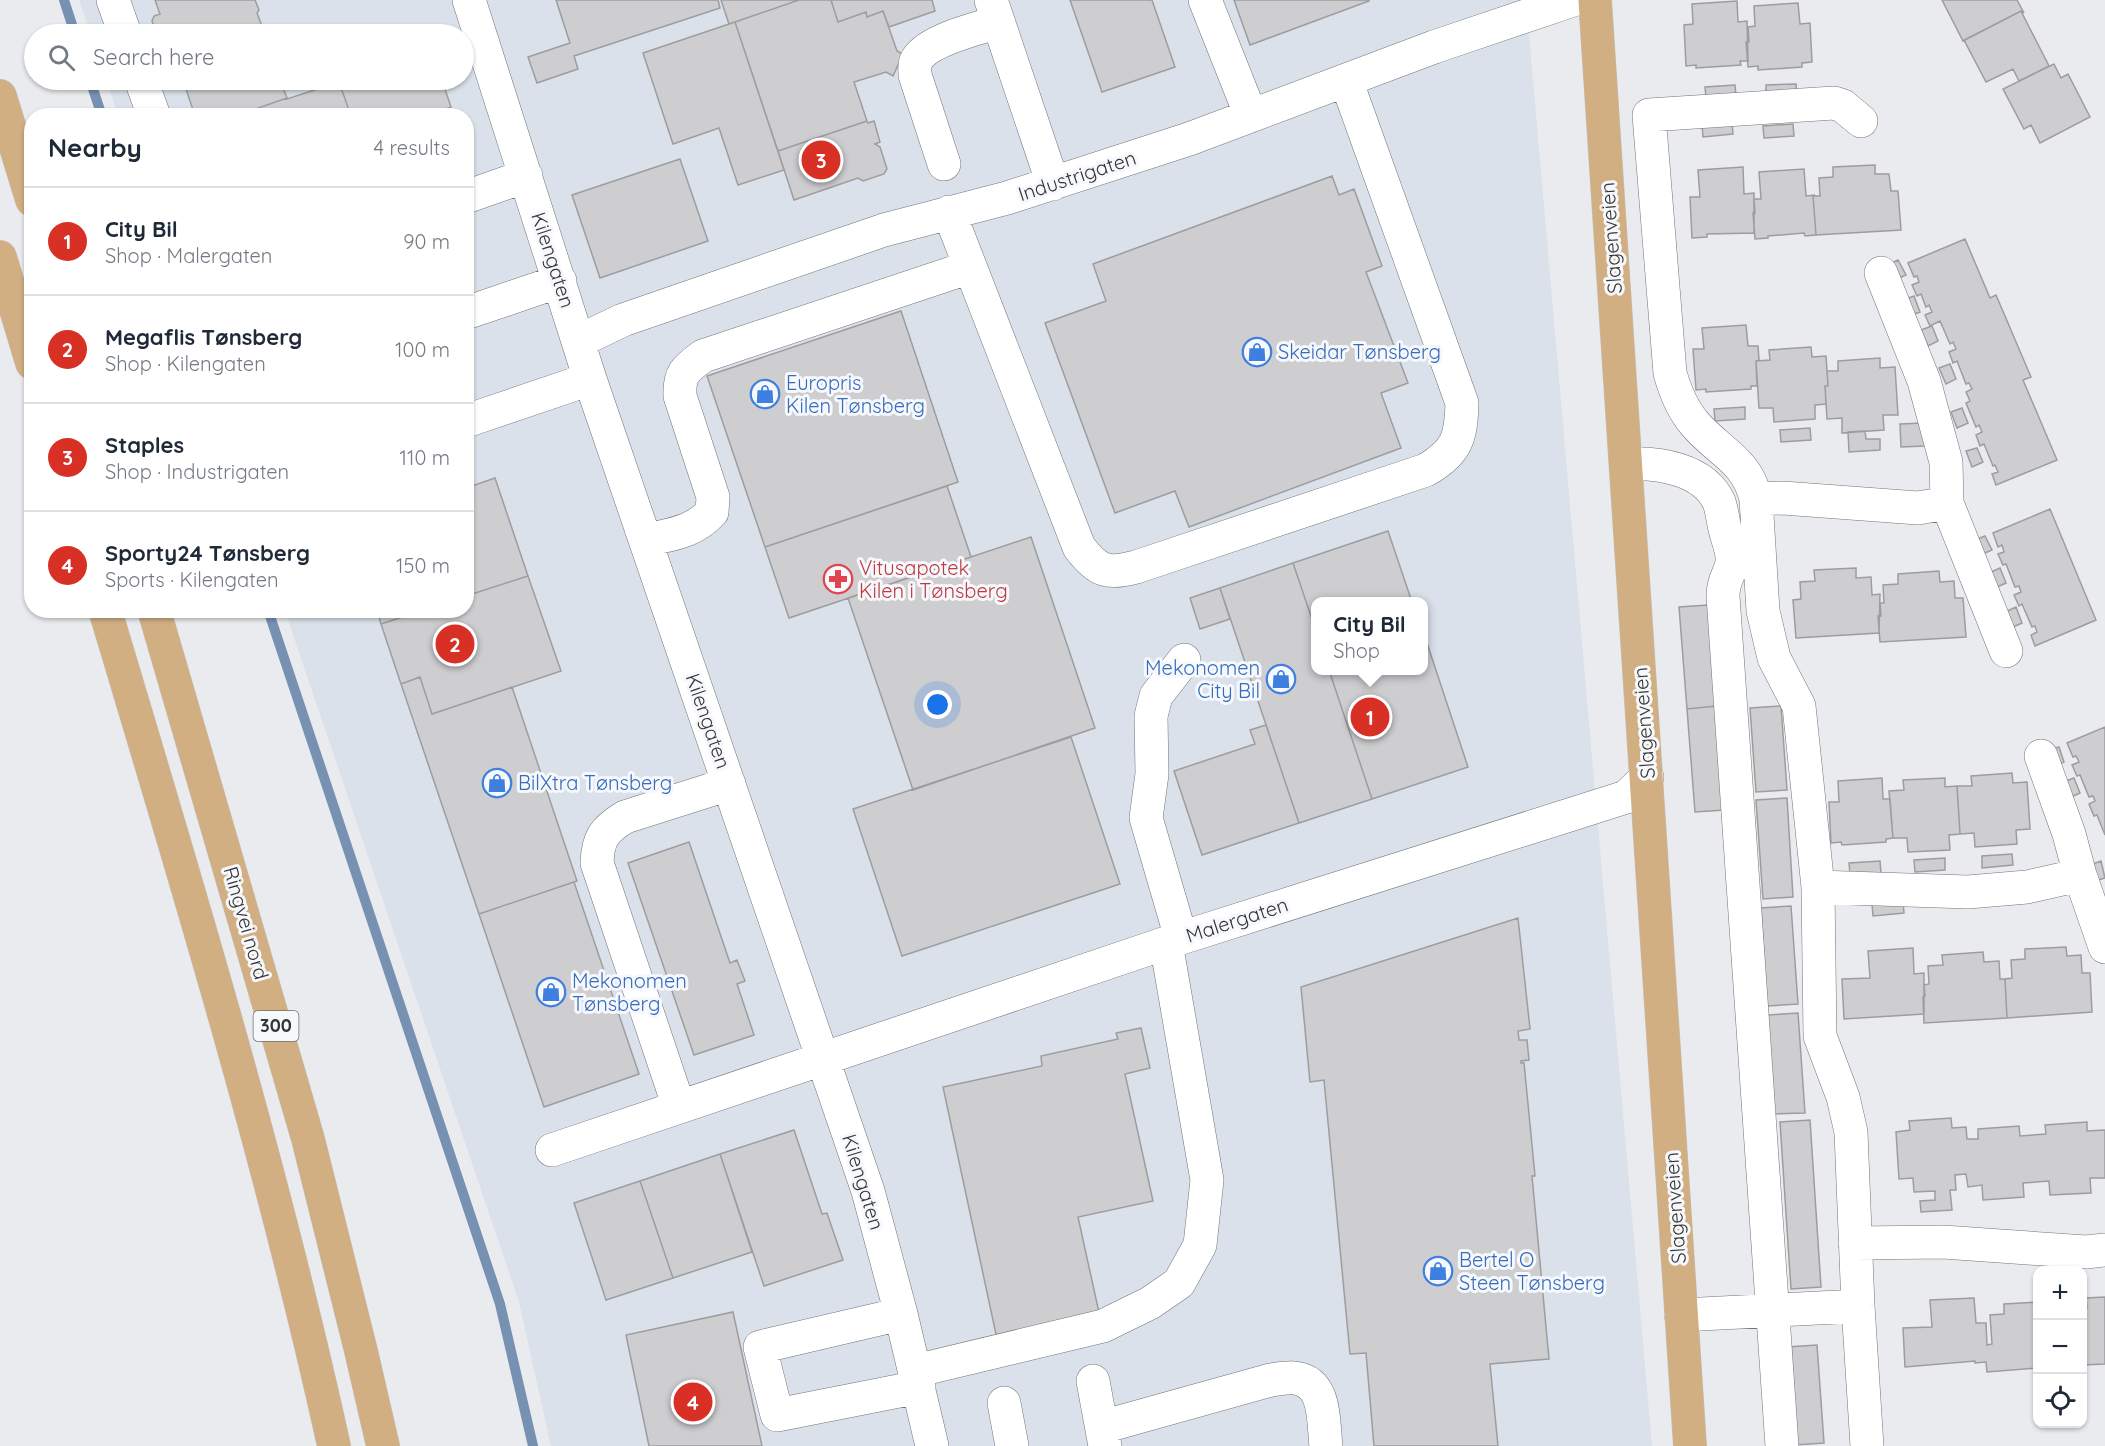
<!DOCTYPE html>
<meta charset="utf-8">
<style>
body{margin:0;font-family:Quicksand,sans-serif;background:#f6f6f7;color:#1f2937}
.controls{position:absolute;right:18px;bottom:18px;display:grid;overflow:hidden;border-radius:12px;box-shadow:0 2px 4px #0004}
.controls button{width:54px;height:54px;display:grid;place-items:center;padding:0;border:0;border-bottom:2px solid #e0e1e3;background:#fff;color:#1f2937;font:30px sans-serif}
.you{position:absolute;left:938px;top:705px;width:21px;height:21px;margin:-15px;border:4px solid #fff;border-radius:50%;background:#1a73e8;box-shadow:0 0 0 9px #1a73e833}
.badge{display:grid;place-items:center;width:39px;height:39px;border-radius:50%;background:#d93025;color:#fff;font-size:20px;font-weight:700}
.pin{position:absolute;translate:-50% -50%;border:3px solid #fff;box-shadow:0 2px 6px #0006}
.popup{position:absolute;left:1311px;top:597px;width:117px;height:78px;box-sizing:border-box;display:grid;place-content:center;border-radius:12px;background:#fff;filter:drop-shadow(0 2px 4px #0005);font-size:20px;white-space:nowrap;color:#747a83}
.popup b{font-size:22px;color:#1f2937}
.popup::after{content:'';position:absolute;left:50%;top:100%;margin-left:-12px;border:12px solid transparent;border-top-color:#fff}
.list{margin:0;padding:0;list-style:none}
h2{display:flex;justify-content:space-between;align-items:center;height:78px;margin:0;padding:0 24px;font-size:26px}
h2 small{font-size:20px;font-weight:400;color:#747a83}
.list li{display:grid;grid-template-columns:39px 1fr auto;gap:18px;align-items:center;box-sizing:border-box;height:108px;padding:0 24px;border-top:2px solid #e0e1e3}
.list b{display:block;font-size:22px;white-space:nowrap}
.list p{margin:0;font-size:20px;white-space:nowrap;color:#747a83}
.list em{font-size:20px;font-style:normal;color:#747a83}
.icon{flex:none;width:33px;height:33px;fill:none;stroke:currentColor;stroke-width:2;stroke-linecap:round;stroke-linejoin:round}
.map{position:relative;flex:none;width:2105px;height:1446px;overflow:hidden}
.search{position:absolute;background:#fff;box-shadow:0 2px 4px #0004;left:24px;top:24px;width:450px;height:66px;display:flex;align-items:center;gap:15px;box-sizing:border-box;padding:0 21px;border-radius:33px;color:#747a83;font-size:22px}
.panel{position:absolute;background:#fff;box-shadow:0 2px 4px #0004;left:24px;top:108px;width:450px;height:510px;border-radius:24px}
.map>svg:first-child{display:block}
.built{fill:#dae1ea;fill-rule:evenodd}
.lines{fill:none;stroke-linecap:round;stroke-linejoin:round}
.stream{stroke:#7691b1;stroke-width:10}
.building{fill:#ceced1;stroke:#9d9da0;stroke-width:1.5}
.minor-casing{stroke:#727477;stroke-width:34}
.major-casing{stroke:#c6c6c7;stroke-width:34}
.minor{stroke:#fff;stroke-width:33}
.major{stroke:#d1af83;stroke-width:33}
.labels{text-anchor:middle;stroke-width:6;stroke-linejoin:round;paint-order:stroke}
.shield{fill:#f6f8fb;stroke:#6e7071;stroke-width:1.5}
.shield-label{font-size:18px;font-weight:bold;fill:#343536}
.street-label{font-size:20px;fill:#343536;stroke:#f6f8fb}
.shop-label{font-size:20px;fill:#366cbe;stroke:#f6f8fb;text-anchor:start}
.health-label{font-size:20px;fill:#be3a42;stroke:#f6f8fb;text-anchor:start}
</style>
<div class="map">
<svg width="2105" height="1446" viewBox="0 0 2105 1446">
<rect width="100%" height="100%" fill="#e9ebee"/>
<path class="built" d="M 79,0 L 1526,0 L 1652,1446 L 551,1446 L 519,1302 L 285,611 L 466,610 L 466,116 L 118,115 L 106,80 L 464,80 L 464,34 L 91,34 ZM 1316,602 L 1424,602 L 1424,670 L 1316,670 Z"/>
<g class="lines">
<path class="stream" d="M 64,0 L 75,34
M 90,80 L 102,116
M 268,610 L 500,1304 L 533,1446"/>
</g>
<path class="building" d="M 155,0 L 255,0 L 259,10 L 257,13 L 265,34 L 157,34 L 152,21 L 154,16 L 160,14 Z
M 556,0 L 718,0 L 720,8 L 574,56 L 578,69 L 537,83 L 528,57 L 570,43 Z
M 721,0 L 799,0 L 729,24 Z
M 799,0 L 831,0 L 838,22 L 866,12 L 867,17 L 883,11 L 897,51 L 903,54 L 893,76 L 886,72 L 854,82 L 867,121 L 778,151 L 735,22 Z
M 831,0 L 932,0 L 935,11 L 889,27 L 883,11 L 867,17 L 866,12 L 838,22 Z
M 1070,0 L 1152,0 L 1175,67 L 1102,92 Z
M 1234,0 L 1369,0 L 1369,1 L 1250,45 Z
M 1942,0 L 2017,0 L 2024,13 L 2021,11 L 1963,41 Z
M 1737,1 L 1738,22 L 1747,21 L 1748,61 L 1740,61 L 1741,65 L 1696,68 L 1696,65 L 1686,66 L 1684,25 L 1693,24 L 1692,4 Z
M 1798,3 L 1800,24 L 1810,23 L 1812,62 L 1802,63 L 1802,67 L 1758,70 L 1758,66 L 1748,67 L 1746,42 L 1749,42 L 1748,27 L 1755,26 L 1754,6 Z
M 2021,11 L 2049,66 L 2019,81 L 2013,69 L 1986,82 L 1964,40 Z
M 735,22 L 784,170 L 738,185 L 719,128 L 673,144 L 643,53 Z
M 2054,64 L 2061,78 L 2068,74 L 2090,117 L 2040,143 L 2031,125 L 2024,129 L 2003,89 Z
M 183,80 L 280,80 L 287,98 L 235,116 L 195,116 Z
M 344,80 L 442,80 L 451,107 L 428,116 L 351,116 L 339,82 Z
M 339,82 L 351,116 L 235,116 L 287,98 L 287,99 Z
M 1796,84 L 1797,96 L 1766,97 L 1766,85 Z
M 1735,85 L 1736,96 L 1706,98 L 1705,87 Z
M 867,121 L 868,123 L 874,121 L 880,142 L 875,144 L 880,147 L 887,169 L 884,174 L 863,181 L 858,178 L 794,200 L 778,151 Z
M 1732,122 L 1733,134 L 1703,137 L 1702,125 Z
M 1793,124 L 1794,136 L 1764,138 L 1763,126 Z
M 680,159 L 708,241 L 600,278 L 572,195 Z
M 1875,165 L 1875,174 L 1889,174 L 1891,191 L 1898,191 L 1901,230 L 1816,235 L 1813,196 L 1820,196 L 1819,178 L 1833,177 L 1833,167 Z
M 1743,167 L 1744,194 L 1754,193 L 1754,233 L 1707,234 L 1707,237 L 1692,238 L 1690,197 L 1700,197 L 1698,170 Z
M 1804,169 L 1806,196 L 1815,195 L 1813,196 L 1816,235 L 1805,236 L 1804,233 L 1768,236 L 1768,238 L 1755,239 L 1753,213 L 1755,213 L 1754,199 L 1761,199 L 1759,172 Z
M 1332,176 L 1339,195 L 1354,189 L 1382,266 L 1366,272 L 1408,383 L 1381,393 L 1401,448 L 1189,527 L 1175,491 L 1115,513 L 1045,323 L 1106,301 L 1093,264 Z
M 1965,239 L 1990,298 L 1996,295 L 2031,377 L 2023,380 L 2057,460 L 1996,485 L 1992,474 L 1998,472 L 1995,465 L 1993,466 L 1984,444 L 1980,446 L 1976,435 L 1982,432 L 1979,425 L 1976,427 L 1966,403 L 1970,401 L 1966,392 L 1972,389 L 1969,383 L 1966,384 L 1957,361 L 1953,363 L 1949,352 L 1956,349 L 1953,342 L 1950,344 L 1940,321 L 1930,326 L 1925,315 L 1932,312 L 1929,305 L 1926,307 L 1921,294 L 1917,296 L 1912,285 L 1919,282 L 1917,276 L 1914,277 L 1908,263 Z
M 1898,260 L 1906,275 L 1895,280 L 1887,265 Z
M 1914,296 L 1920,312 L 1909,316 L 1903,300 Z
M 901,311 L 958,482 L 765,547 L 707,376 Z
M 1746,325 L 1748,346 L 1758,346 L 1759,360 L 1756,361 L 1757,386 L 1751,386 L 1751,389 L 1706,392 L 1706,389 L 1696,390 L 1693,349 L 1704,349 L 1702,328 Z
M 1932,326 L 1938,341 L 1928,346 L 1921,330 Z
M 1811,347 L 1812,357 L 1826,356 L 1828,386 L 1825,386 L 1826,404 L 1815,405 L 1815,419 L 1774,422 L 1773,408 L 1759,408 L 1756,361 L 1770,360 L 1769,350 Z
M 1880,358 L 1880,368 L 1895,367 L 1898,415 L 1883,415 L 1884,430 L 1842,433 L 1842,418 L 1827,419 L 1825,386 L 1828,386 L 1827,371 L 1838,371 L 1838,361 Z
M 1950,364 L 1956,379 L 1946,384 L 1939,368 Z
M 1745,407 L 1745,419 L 1715,421 L 1714,409 Z
M 1962,408 L 1968,423 L 1957,428 L 1951,412 Z
M 1923,423 L 1925,446 L 1901,447 L 1900,424 Z
M 1810,428 L 1811,440 L 1781,442 L 1780,430 Z
M 1865,431 L 1866,439 L 1880,439 L 1880,450 L 1849,452 L 1848,432 Z
M 1977,448 L 1983,462 L 1972,467 L 1966,451 Z
M 495,478 L 528,576 L 466,596 L 466,488 Z
M 947,486 L 971,557 L 789,618 L 765,547 Z
M 2050,509 L 2096,620 L 2035,646 L 2031,635 L 2037,632 L 2035,626 L 2032,627 L 2022,604 L 2019,606 L 2014,595 L 2021,592 L 2019,586 L 2015,587 L 2006,564 L 2003,565 L 1998,554 L 2004,552 L 2002,545 L 1998,547 L 1993,533 Z
M 1388,531 L 1412,602 L 1316,602 L 1316,631 L 1293,563 Z
M 1985,536 L 1992,550 L 1981,555 L 1975,540 Z
M 1031,537 L 1095,728 L 913,790 L 848,598 Z
M 1293,563 L 1316,631 L 1316,670 L 1329,670 L 1372,799 L 1299,823 L 1220,588 Z
M 1856,568 L 1856,578 L 1871,577 L 1872,595 L 1880,594 L 1879,633 L 1796,638 L 1793,600 L 1801,599 L 1800,582 L 1815,581 L 1814,570 Z
M 2000,568 L 2006,583 L 1995,588 L 1989,573 Z
M 1939,571 L 1940,582 L 1954,581 L 1955,598 L 1963,598 L 1966,637 L 1880,642 L 1878,616 L 1881,616 L 1880,603 L 1884,603 L 1883,585 L 1898,584 L 1898,574 Z
M 528,576 L 561,671 L 432,714 L 420,677 L 401,684 L 381,624 L 424,610 L 466,610 L 466,596 Z
M 1220,588 L 1230,619 L 1200,629 L 1190,598 Z
M 1708,605 L 1716,706 L 1687,709 L 1679,607 Z
M 2016,607 L 2022,623 L 2011,628 L 2005,612 Z
M 377,610 L 424,610 L 381,624 Z
M 1424,634 L 1468,767 L 1372,799 L 1329,670 L 1424,670 Z
M 420,677 L 432,714 L 512,687 L 577,881 L 479,914 L 401,684 Z
M 1716,706 L 1724,810 L 1695,812 L 1687,709 Z
M 1781,706 L 1787,790 L 1756,792 L 1750,708 Z
M 1266,725 L 1299,823 L 1202,855 L 1174,771 L 1255,744 L 1250,730 Z
M 2105,727 L 2105,835 L 2097,815 L 2094,816 L 2089,804 L 2095,801 L 2093,796 L 2089,797 L 2080,775 L 2077,776 L 2072,765 L 2079,762 L 2076,756 L 2073,757 L 2067,743 Z
M 1071,737 L 1120,884 L 902,956 L 853,809 Z
M 2059,747 L 2064,762 L 2054,766 L 2048,750 Z
M 2012,773 L 2013,783 L 2027,782 L 2030,829 L 2016,830 L 2017,844 L 1975,847 L 1974,833 L 1960,834 L 1957,786 L 1972,786 L 1971,776 Z
M 1882,778 L 1883,799 L 1890,799 L 1893,838 L 1886,839 L 1886,842 L 1842,845 L 1841,842 L 1831,843 L 1829,802 L 1839,802 L 1838,781 Z
M 1945,778 L 1945,787 L 1957,786 L 1960,834 L 1949,835 L 1950,850 L 1908,852 L 1907,838 L 1893,838 L 1889,791 L 1904,790 L 1903,780 Z
M 2074,778 L 2080,793 L 2069,798 L 2063,782 Z
M 1787,798 L 1793,897 L 1763,899 L 1756,800 Z
M 689,842 L 730,963 L 737,960 L 745,981 L 737,984 L 754,1035 L 694,1055 L 628,863 Z
M 2012,854 L 2013,865 L 1982,868 L 1982,856 Z
M 1945,858 L 1945,870 L 1915,872 L 1914,860 Z
M 1880,861 L 1881,873 L 1850,874 L 1849,863 Z
M 2101,861 L 2105,878 L 2095,881 L 2090,865 Z
M 574,882 L 639,1074 L 544,1107 L 479,914 Z
M 1903,901 L 1904,913 L 1873,916 L 1872,904 Z
M 1791,906 L 1798,1004 L 1767,1006 L 1761,908 Z
M 1518,918 L 1530,1029 L 1518,1031 L 1519,1040 L 1527,1040 L 1529,1060 L 1521,1061 L 1521,1063 L 1524,1063 L 1535,1176 L 1532,1176 L 1549,1359 L 1490,1364 L 1498,1446 L 1374,1446 L 1366,1353 L 1350,1354 L 1324,1080 L 1310,1082 L 1301,987 Z
M 2066,947 L 2067,956 L 2081,955 L 2082,973 L 2090,973 L 2092,1012 L 2007,1018 L 2005,979 L 2012,978 L 2011,960 L 2025,959 L 2025,949 Z
M 1913,948 L 1914,974 L 1924,973 L 1924,1014 L 1844,1019 L 1842,979 L 1870,978 L 1868,951 Z
M 1983,952 L 1984,962 L 1999,961 L 2000,979 L 2005,979 L 2007,1018 L 1924,1023 L 1923,997 L 1925,996 L 1924,985 L 1929,984 L 1928,966 L 1943,965 L 1942,955 Z
M 1798,1013 L 1805,1113 L 1774,1114 L 1768,1015 Z
M 1141,1028 L 1150,1068 L 1125,1074 L 1153,1201 L 1078,1217 L 1100,1317 L 997,1339 L 943,1087 L 1042,1066 L 1041,1056 L 1118,1039 L 1116,1033 Z
M 1951,1118 L 1952,1128 L 1966,1127 L 1967,1139 L 1978,1139 L 1978,1129 L 2019,1126 L 2020,1136 L 2046,1134 L 2045,1125 L 2087,1122 L 2087,1131 L 2105,1130 L 2105,1178 L 2090,1178 L 2091,1193 L 2050,1195 L 2049,1181 L 2023,1183 L 2024,1197 L 1983,1200 L 1982,1185 L 1968,1187 L 1966,1174 L 1955,1175 L 1956,1190 L 1950,1190 L 1952,1210 L 1921,1212 L 1920,1201 L 1935,1200 L 1935,1191 L 1914,1192 L 1913,1178 L 1899,1179 L 1896,1132 L 1910,1130 L 1909,1121 Z
M 1810,1120 L 1821,1287 L 1791,1289 L 1780,1122 Z
M 794,1130 L 822,1214 L 827,1213 L 843,1260 L 764,1286 L 720,1154 Z
M 720,1154 L 752,1252 L 673,1278 L 640,1181 Z
M 640,1181 L 673,1278 L 606,1300 L 574,1203 Z
M 2105,1297 L 2105,1364 L 2082,1365 L 2082,1309 L 2087,1308 L 2086,1298 Z
M 1974,1298 L 1976,1323 L 1986,1323 L 1987,1345 L 1992,1344 L 1990,1315 L 2004,1314 L 2004,1304 L 2038,1302 L 2038,1368 L 1987,1372 L 1986,1362 L 1975,1363 L 1975,1361 L 1905,1367 L 1903,1328 L 1932,1327 L 1930,1300 Z
M 733,1312 L 762,1446 L 649,1446 L 626,1335 Z
M 1817,1345 L 1824,1443 L 1795,1445 L 1787,1347 Z"/>
<g class="lines">
<g class="minor-casing">
<path id="minor" d="M 113,0 L 125,34
M 469,0 L 590,379 L 868,1191 L 901,1314 L 932,1446
M 991,0 L 1053,184
M 1205,0 L 1251,116
M 141,80 L 154,116
M 1861,121 L 1843,106 L 1834,103 L 1649,115 L 1670,373 C 1675,391 1682,409 1695,424 C 1719,452 1747,460 1756,499 L 1763,611 L 1774,658 L 1799,706 L 1818,887 L 1820,1036 L 1843,1097 L 1851,1132 L 1858,1306 L 1867,1446
M 944,164 L 915,75 C 915,71 914,65 916,61 C 926,40 977,29 998,22
M 466,197 L 526,176
M 949,212 L 1079,547 C 1097,571 1107,575 1136,567 L 1426,470 C 1457,452 1461,438 1462,403 L 1346,80
M 1881,273 L 1924,381 L 1946,462 L 1947,503 L 2006,651
M 466,313 L 560,281
M 579,341 L 623,320 L 884,230 L 1007,198 L 1189,139 L 1434,47 L 1573,0
M 466,421 L 590,379
M 1626,464 C 1658,462 1704,469 1719,502 C 1722,510 1723,521 1725,529 C 1727,538 1733,552 1732,561 C 1731,574 1723,578 1723,596 L 1782,1446
M 1756,499 L 1783,498 L 1918,508 L 1947,503
M 647,540 C 672,534 694,532 712,512 L 713,497 L 680,396 C 679,374 685,369 703,356 L 970,267
M 2041,756 L 2069,834 L 2080,875 L 2105,947
M 1818,887 L 1968,892 L 2027,887 L 2080,875
M 1181,938 L 1146,818 L 1152,774 L 1151,716 L 1156,696 L 1184,660
M 679,1107 L 597,863 C 598,838 604,830 625,817 L 729,784
M 552,1150 L 1181,938 L 1626,797 L 1647,777
M 1855,1243 L 1943,1242 L 2086,1252 L 2105,1250
M 901,1314 L 760,1347 L 777,1415 L 919,1387
M 1681,1315 L 1858,1306
M 915,1371 L 1103,1326 L 1150,1303 L 1179,1283 L 1200,1245 L 1207,1180 L 1166,943
M 1093,1381 L 1105,1446
M 1004,1403 L 1012,1446
M 1102,1427 L 1271,1380 C 1279,1379 1288,1377 1295,1378 C 1327,1382 1323,1422 1326,1446"/>
</g>
<g class="major-casing">
<path id="major" d="M 1595,0 L 1690,1446
M 0,96 L 32,200
M 0,257 L 32,363
M 105,610 C 188,887 272,1164 334,1446
M 154,610 L 308,1139 L 361,1351 L 383,1446"/>
</g>
<use href="#minor" class="minor"/>
<use href="#major" class="major"/>
</g>
<defs>
<g id="shop-ring" transform="scale(1.5)"><circle r="9.5" fill="#f6f8fb" stroke="#3f7fe0" stroke-width="1.5"/><path d="M-5-2.5h2.3a2.7 3.5 0 0 1 5.4 0H5L5.5 6h-11ZM-1.5-2.5h3a1.5 2.3 0 0 0-3 0Z" fill="#3f7fe0"/></g>
<g id="pharmacy-ring" transform="scale(1.5)"><circle r="9.5" fill="#f6f8fb" stroke="#e0444e" stroke-width="1.5"/><path d="M-2-6h4v4h4v4h-4v4h-4v-4h-4v-4h4Z" fill="#e0444e"/></g>
</defs>
<g fill-rule="evenodd">
<use href="#shop-ring" x="1257" y="352"/>
<use href="#shop-ring" x="765" y="394"/>
<use href="#pharmacy-ring" x="838" y="579"/>
<use href="#shop-ring" x="1281" y="679"/>
<use href="#shop-ring" x="497" y="783"/>
<use href="#shop-ring" x="551" y="992"/>
<use href="#shop-ring" x="1438" y="1271"/>
</g>
<g class="labels">
<rect class="shield" x="253.5" y="1011" width="45" height="30" rx="4.5"/>
<g class="shield-label">
<text x="276" y="1032">300</text>
</g>
<g class="street-label">
<text transform="translate(1077 176) rotate(-18)" y="7">Industrigaten</text>
<text transform="translate(1611 238) rotate(-94)" y="7">Slagenveien</text>
<text transform="translate(553 260) rotate(72)" y="7">Kilengaten</text>
<text transform="translate(708 721) rotate(71)" y="7">Kilengaten</text>
<text transform="translate(1644 723) rotate(-94)" y="7">Slagenveien</text>
<text transform="translate(1237 920) rotate(-18)" y="7">Malergaten</text>
<text transform="translate(246 923) rotate(74)" y="7">Ringvei nord</text>
<text transform="translate(863 1182) rotate(73)" y="7">Kilengaten</text>
<text transform="translate(1675 1208) rotate(-94)" y="7">Slagenveien</text>
</g>
<g class="shop-label">
<text x="1278" y="359">Skeidar Tønsberg</text>
<text x="786" y="390">Europris<tspan x="786" dy="23">Kilen Tønsberg</tspan></text>
<text x="1260" y="675" text-anchor="end">Mekonomen<tspan x="1260" dy="23">City Bil</tspan></text>
<text x="518" y="790">BilXtra Tønsberg</text>
<text x="572" y="988">Mekonomen<tspan x="572" dy="23">Tønsberg</tspan></text>
<text x="1459" y="1267">Bertel O<tspan x="1459" dy="23">Steen Tønsberg</tspan></text>
</g>
<g class="health-label">
<text x="859" y="575">Vitusapotek<tspan x="859" dy="23">Kilen i Tønsberg</tspan></text>
</g>
</g>
</svg>
<div class="controls">
<button>+</button>
<button>−</button>
<button><svg class="icon" aria-label="locate" viewBox="0 0 24 24"><circle cx="12" cy="12" r="6"/><path d="M12 2v4M12 18v4M2 12h4M18 12h4"/></svg></button>
</div>
<div class="you"></div>
<div class="pin badge" style="left:1370px;top:717px">1</div>
<div class="popup"><b>City Bil</b>Shop</div>
<div class="pin badge" style="left:455px;top:644px">2</div>
<div class="pin badge" style="left:821px;top:160px">3</div>
<div class="pin badge" style="left:693px;top:1402px">4</div>
<div class="search"><svg class="icon" aria-label="search" viewBox="0 0 24 24"><circle cx="10" cy="10" r="6"/><path d="M15 15l6 6"/></svg>Search here</div>
<section class="panel">
<h2>Nearby<small>4 results</small></h2>
<ul class="list">
<li><span class="badge">1</span><div><b>City Bil</b><p>Shop · Malergaten</p></div><em>90 m</em></li>
<li><span class="badge">2</span><div><b>Megaflis Tønsberg</b><p>Shop · Kilengaten</p></div><em>100 m</em></li>
<li><span class="badge">3</span><div><b>Staples</b><p>Shop · Industrigaten</p></div><em>110 m</em></li>
<li><span class="badge">4</span><div><b>Sporty24 Tønsberg</b><p>Sports · Kilengaten</p></div><em>150 m</em></li>
</ul>
</section>
</div>
